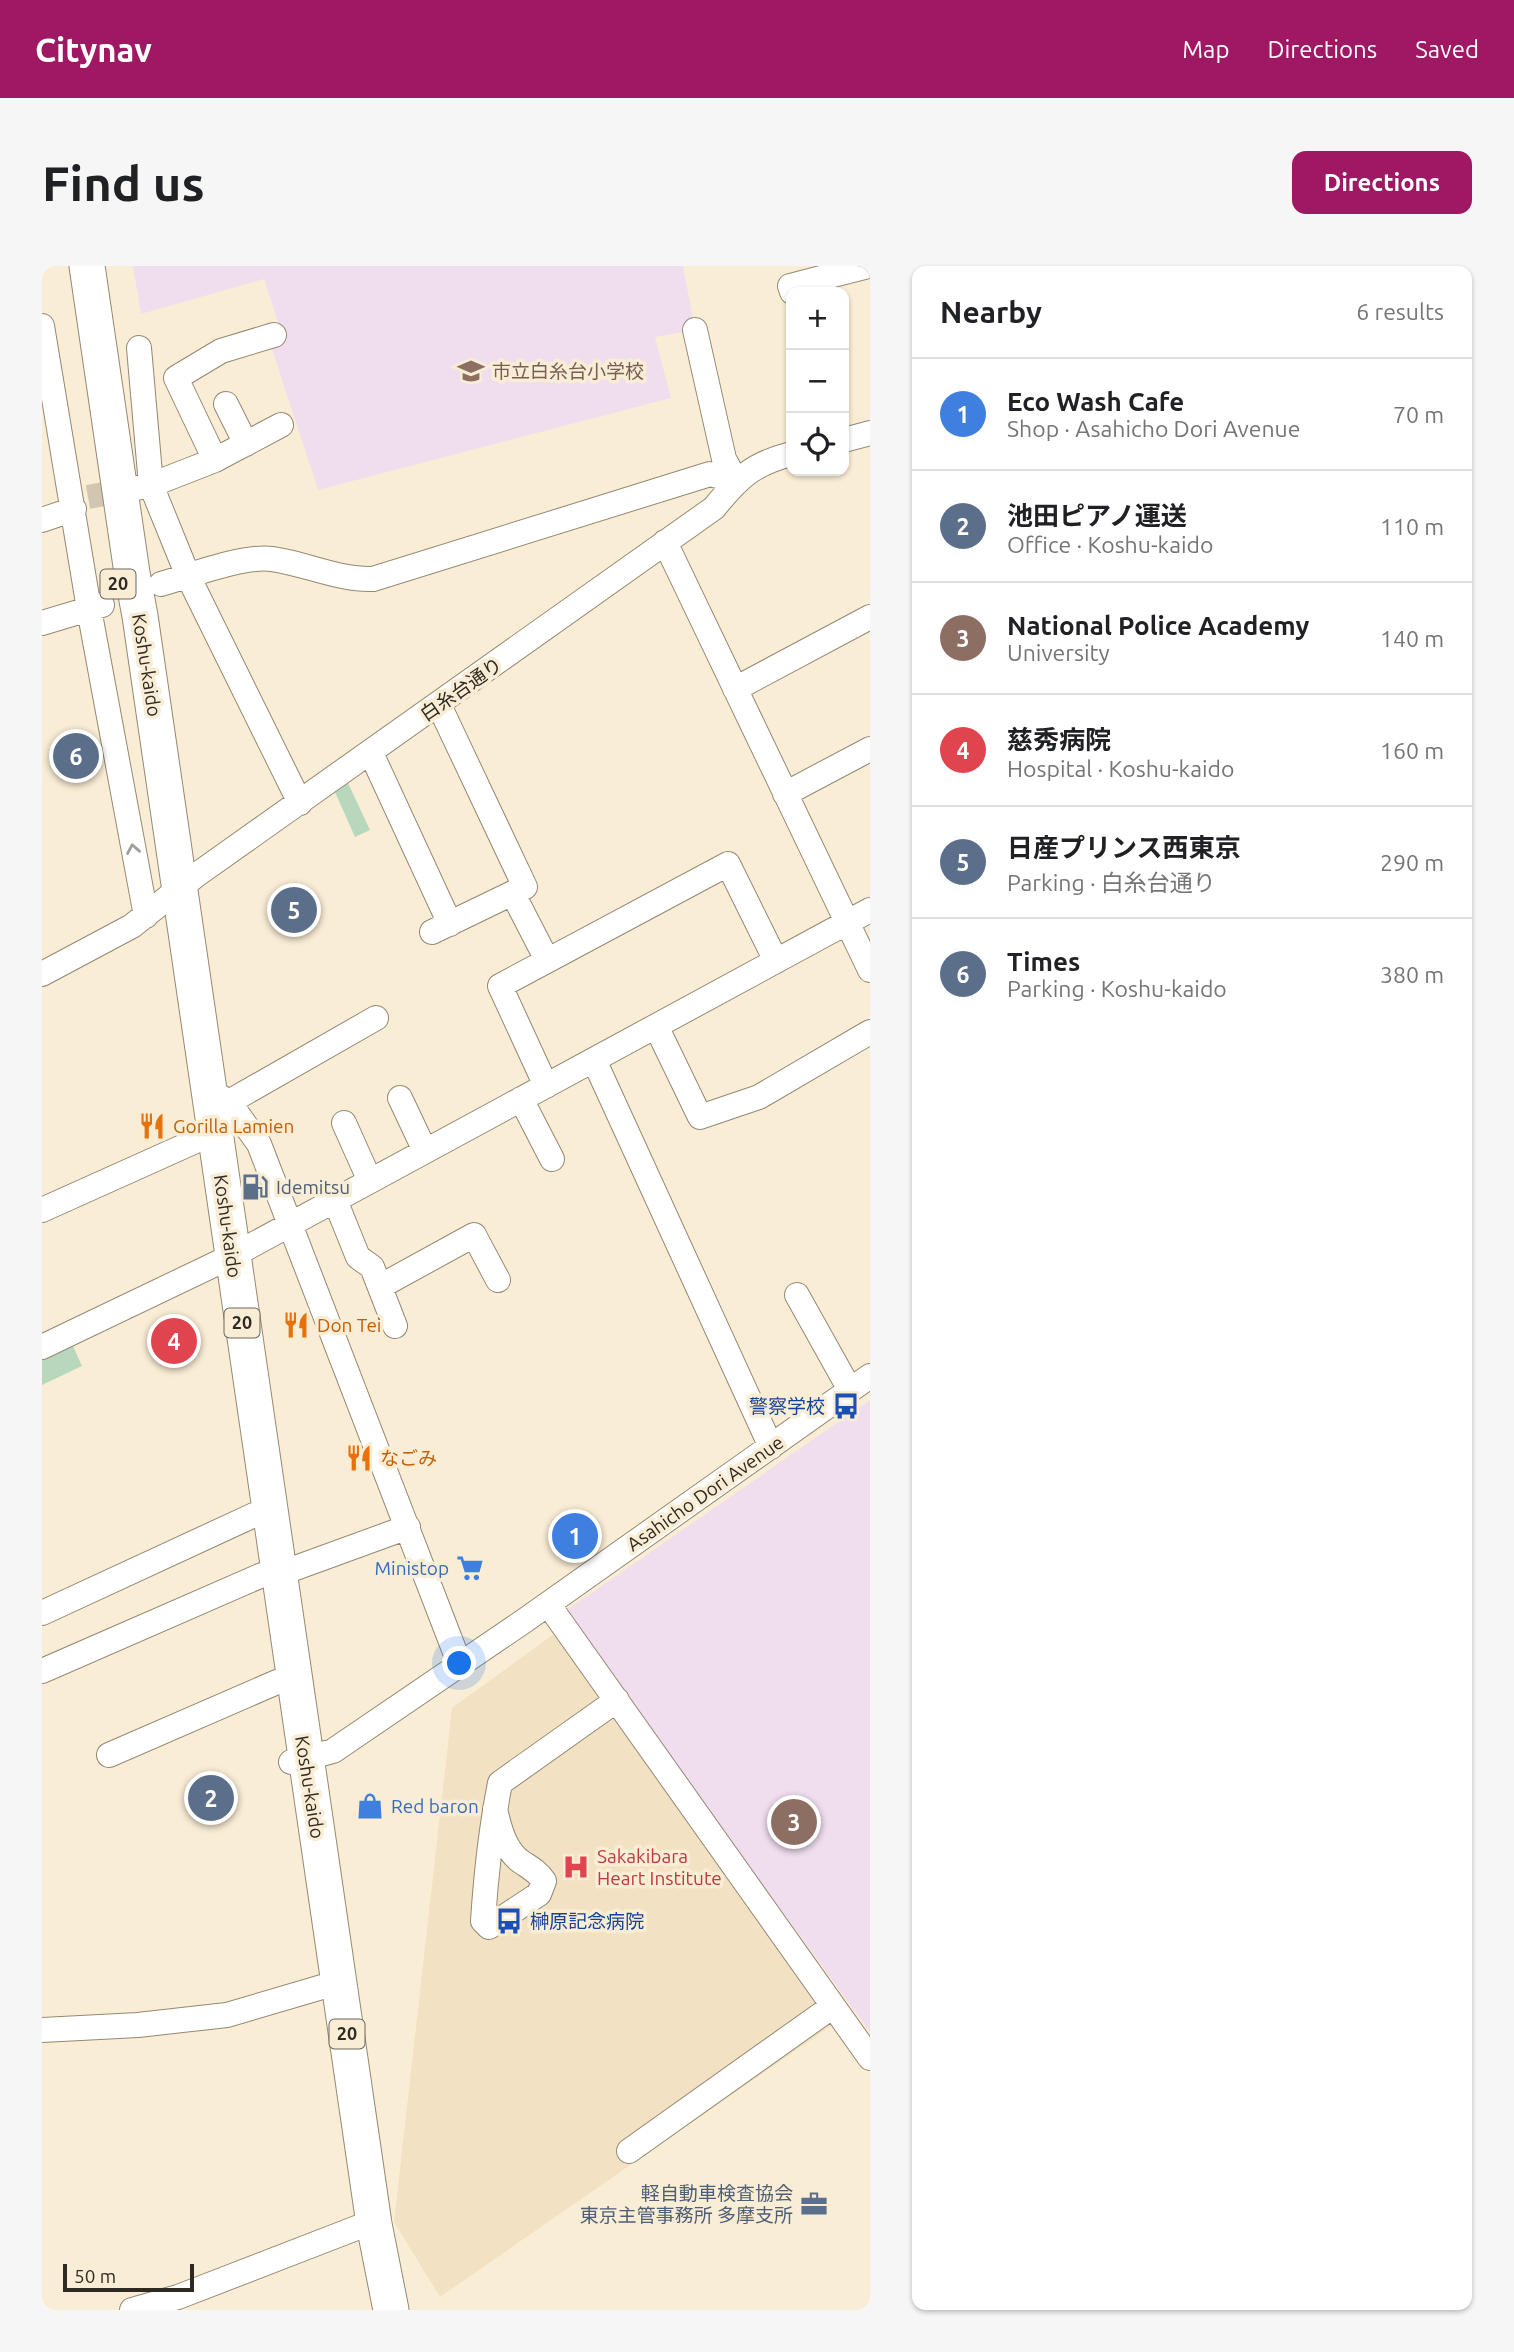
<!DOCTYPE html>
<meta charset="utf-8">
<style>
body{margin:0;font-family:Ubuntu,"Noto Sans JP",sans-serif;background:#f6f6f6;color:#202124}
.controls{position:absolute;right:21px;top:21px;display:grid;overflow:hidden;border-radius:14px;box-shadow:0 2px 5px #0004}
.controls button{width:63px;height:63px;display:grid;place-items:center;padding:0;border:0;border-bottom:2px solid #e0e0e0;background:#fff;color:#202124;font:35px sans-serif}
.scale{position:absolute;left:21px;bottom:18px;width:131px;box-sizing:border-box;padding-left:7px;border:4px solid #2f2a21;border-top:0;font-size:19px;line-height:24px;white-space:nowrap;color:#2f2a21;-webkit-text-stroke:5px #faedd5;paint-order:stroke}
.you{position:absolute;left:418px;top:1398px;width:24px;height:24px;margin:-18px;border:5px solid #fff;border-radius:50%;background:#1a73e8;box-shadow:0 0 0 10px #1a73e833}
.badge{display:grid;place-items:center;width:46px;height:46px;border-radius:50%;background:#a01764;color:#fff;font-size:23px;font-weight:700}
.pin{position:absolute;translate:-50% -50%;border:4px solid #fff;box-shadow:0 2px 7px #0006}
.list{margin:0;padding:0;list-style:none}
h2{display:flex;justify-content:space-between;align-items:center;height:91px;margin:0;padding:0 28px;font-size:30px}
h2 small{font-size:23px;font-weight:400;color:#757577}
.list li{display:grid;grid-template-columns:46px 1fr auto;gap:21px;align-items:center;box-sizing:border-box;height:112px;padding:0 28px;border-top:2px solid #e0e0e0}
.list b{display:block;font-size:26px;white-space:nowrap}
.list p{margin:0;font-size:23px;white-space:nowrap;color:#757577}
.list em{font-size:23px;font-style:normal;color:#757577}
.icon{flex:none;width:38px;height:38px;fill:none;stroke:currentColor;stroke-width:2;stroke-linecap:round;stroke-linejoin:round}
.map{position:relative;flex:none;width:828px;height:2044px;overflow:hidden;border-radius:14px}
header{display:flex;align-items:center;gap:42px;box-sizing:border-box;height:98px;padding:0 35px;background:#a01764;color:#fff}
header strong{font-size:33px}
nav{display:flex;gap:38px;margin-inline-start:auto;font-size:24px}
.intro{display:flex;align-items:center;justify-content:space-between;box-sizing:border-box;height:168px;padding:0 42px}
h1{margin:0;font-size:49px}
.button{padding:18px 32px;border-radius:14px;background:#a01764;color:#fff;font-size:24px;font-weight:700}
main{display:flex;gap:42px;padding:0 42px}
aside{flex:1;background:#fff;border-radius:14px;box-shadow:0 2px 5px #0004}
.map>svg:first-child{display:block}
.built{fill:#f2e2c3}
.education{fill:#f0deef}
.green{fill:#b7d8bc}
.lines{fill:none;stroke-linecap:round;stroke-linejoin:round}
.minor-tunnel{stroke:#d1c6b1;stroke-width:24;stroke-dasharray:24 12;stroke-linecap:butt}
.minor-casing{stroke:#948872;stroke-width:26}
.highway-casing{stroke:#948872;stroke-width:37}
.minor{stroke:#fff;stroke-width:24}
.highway{stroke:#fff;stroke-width:35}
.oneway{stroke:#a19f9b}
.labels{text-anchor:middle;stroke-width:7;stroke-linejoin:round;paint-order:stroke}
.shield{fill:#faedd5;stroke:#6c6457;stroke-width:2}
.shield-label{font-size:18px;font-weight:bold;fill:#2f2a21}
.education-label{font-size:19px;fill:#785e54;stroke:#faedd5;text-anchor:start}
.street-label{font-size:19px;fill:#2f2a21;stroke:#faedd5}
.food-label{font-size:19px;fill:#c56008;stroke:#faedd5;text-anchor:start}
.service-label{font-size:19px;fill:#4e5e75;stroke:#faedd5;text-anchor:start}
.transit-label{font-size:19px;fill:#164399;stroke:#faedd5;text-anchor:end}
.shop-label{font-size:19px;fill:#366cbe;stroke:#faedd5;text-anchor:end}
.health-label{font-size:19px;fill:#be3a42;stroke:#faedd5;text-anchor:start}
</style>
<header>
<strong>Citynav</strong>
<nav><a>Map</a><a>Directions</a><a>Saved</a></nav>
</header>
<div class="intro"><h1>Find us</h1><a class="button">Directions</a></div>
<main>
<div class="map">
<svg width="828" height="2044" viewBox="0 0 828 2044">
<rect width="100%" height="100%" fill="#faedd5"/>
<path class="built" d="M 512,1368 L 789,1760 L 398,2031 L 352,1956 L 410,1442 Z"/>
<path class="education" d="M 91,0 L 641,0 L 653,64 L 613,71 L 629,132 L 276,224 L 228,77 L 241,72 L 222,13 L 99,48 Z
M 828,1134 L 828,1766 L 522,1346 Z"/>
<path class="green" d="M 306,517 L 328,564 L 313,571 L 293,526 Z
M 27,1071 L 40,1100 L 0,1119 L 0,1084 Z"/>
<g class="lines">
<path class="minor-tunnel" d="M 46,231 L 89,223"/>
<g class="minor-casing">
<path id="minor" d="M 750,26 L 748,20 L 826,0
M 0,60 L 47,343 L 104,650
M 653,64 L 682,193 L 694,215
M 97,82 L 109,219 L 173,194 L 239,159
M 184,138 L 204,178
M 802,174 L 828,167
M 173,194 L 134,112 L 179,85 L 232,69
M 89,223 L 109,219 L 146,310 L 258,537
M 0,254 L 32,243
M 623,276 L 828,704
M 119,318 C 148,310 201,289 230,293 C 265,298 296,314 331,313 L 668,208 L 694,215
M 0,357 L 60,339
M 693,423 L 828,351
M 329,487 L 408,658
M 743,528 L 828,483
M 471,628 L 505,694
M 390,666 L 483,621 L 397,439
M 0,708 L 90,660 L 153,610 L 672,242 C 697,211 711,198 749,188
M 614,760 L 658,851 L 717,831 L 828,766
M 552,794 L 729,1181
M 504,820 L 458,720 L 686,598 L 734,695
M 167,824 L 187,836 L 217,878 L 418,1399
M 358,832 L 383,885
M 479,833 L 510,893
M 187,836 L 334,752
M 302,857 L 328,915
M 293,934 L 316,991 L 330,1001 L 353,1060
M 0,944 L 158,873
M 339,1020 L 432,969 L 456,1014
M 755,1029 L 808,1124
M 0,1081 L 190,990 L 828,644
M 237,1308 L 366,1261
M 506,1338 L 828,1792
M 0,1347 L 212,1249
M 0,1405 L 220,1309
M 67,1489 L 235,1416
M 249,1496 L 291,1485 L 482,1355 L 828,1110
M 453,1543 C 457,1561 463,1586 481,1597 C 490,1603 496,1606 502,1615 L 497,1628 L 447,1661 L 441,1655 C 444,1608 449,1563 458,1517 L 575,1434
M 0,1764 L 96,1759 L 185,1749 L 280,1721
M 587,1885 L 791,1740
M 90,2044 L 136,2031 L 317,1961"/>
</g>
<g class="highway-casing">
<path id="highway" d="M 45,0 L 90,307 L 98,350 L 332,1958 L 349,2044"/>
</g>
<use href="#minor" class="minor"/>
<use href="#highway" class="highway"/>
</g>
<defs><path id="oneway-chevron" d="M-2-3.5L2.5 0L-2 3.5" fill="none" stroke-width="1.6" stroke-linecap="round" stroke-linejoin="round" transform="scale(1.75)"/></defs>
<use class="oneway" href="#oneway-chevron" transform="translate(91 583) rotate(-100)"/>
<defs>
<g id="school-bare" transform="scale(2.1)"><path d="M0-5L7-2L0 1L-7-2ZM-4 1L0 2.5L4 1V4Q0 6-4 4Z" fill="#8d6e63" stroke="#faedd5" stroke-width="2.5" paint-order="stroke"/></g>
<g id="restaurant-bare" transform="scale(2.1)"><path d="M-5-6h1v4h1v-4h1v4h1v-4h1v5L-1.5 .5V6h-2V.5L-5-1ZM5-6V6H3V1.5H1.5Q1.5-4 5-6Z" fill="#e8710a" stroke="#faedd5" stroke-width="2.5" paint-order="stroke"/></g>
<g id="fuel-bare" transform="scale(2.1)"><path d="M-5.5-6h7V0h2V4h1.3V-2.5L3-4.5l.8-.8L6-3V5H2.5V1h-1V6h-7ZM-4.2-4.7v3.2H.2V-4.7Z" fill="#5c6f8a" stroke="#faedd5" stroke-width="2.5" paint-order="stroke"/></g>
<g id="bus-bare" transform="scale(2.1)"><path d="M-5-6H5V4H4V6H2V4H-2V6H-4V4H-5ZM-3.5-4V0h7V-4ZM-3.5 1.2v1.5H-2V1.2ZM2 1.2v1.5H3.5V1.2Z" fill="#1a4fb4" stroke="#faedd5" stroke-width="2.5" paint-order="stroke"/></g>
<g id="supermarket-bare" transform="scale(2.1)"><path d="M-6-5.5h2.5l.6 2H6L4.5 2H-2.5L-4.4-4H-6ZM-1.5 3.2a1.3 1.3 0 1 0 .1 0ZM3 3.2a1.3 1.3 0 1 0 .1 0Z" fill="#3f7fe0" stroke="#faedd5" stroke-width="2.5" paint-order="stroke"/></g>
<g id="shop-bare" transform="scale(2.1)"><path d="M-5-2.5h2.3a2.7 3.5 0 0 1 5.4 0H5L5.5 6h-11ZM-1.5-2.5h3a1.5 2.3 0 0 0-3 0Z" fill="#3f7fe0" stroke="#faedd5" stroke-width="2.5" paint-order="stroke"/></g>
<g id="hospital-bare" transform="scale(2.1)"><path d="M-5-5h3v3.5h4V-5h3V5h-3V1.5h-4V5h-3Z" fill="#e0444e" stroke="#faedd5" stroke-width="2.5" paint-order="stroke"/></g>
<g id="office-bare" transform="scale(2.1)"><path d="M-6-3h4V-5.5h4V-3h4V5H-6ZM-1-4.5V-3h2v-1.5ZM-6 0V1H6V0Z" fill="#5c6f8a" stroke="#faedd5" stroke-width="2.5" paint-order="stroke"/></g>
</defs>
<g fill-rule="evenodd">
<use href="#school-bare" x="429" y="105"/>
<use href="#restaurant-bare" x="110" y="860"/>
<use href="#fuel-bare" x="213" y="921"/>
<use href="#restaurant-bare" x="254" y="1059"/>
<use href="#bus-bare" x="804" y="1140"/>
<use href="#restaurant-bare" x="317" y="1192"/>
<use href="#supermarket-bare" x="428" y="1302"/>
<use href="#shop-bare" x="328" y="1540"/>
<use href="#hospital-bare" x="534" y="1601"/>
<use href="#bus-bare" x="467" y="1655"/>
<use href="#office-bare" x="772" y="1938"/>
</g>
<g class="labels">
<g class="shield">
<rect x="58.5" y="303.5" width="35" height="29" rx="5"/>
<rect x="182.5" y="1042.5" width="35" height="29" rx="5"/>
<rect x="287.5" y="1753.5" width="35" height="29" rx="5"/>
</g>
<g class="shield-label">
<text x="76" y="324">20</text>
<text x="200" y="1063">20</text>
<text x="305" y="1774">20</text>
</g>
<g class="education-label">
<text x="450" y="112">市立白糸台小学校</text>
</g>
<g class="street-label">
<text transform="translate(105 399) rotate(81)" y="7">Koshu-kaido</text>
<text transform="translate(419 423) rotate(-35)" y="7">白糸台通り</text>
<text transform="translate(186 960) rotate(82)" y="7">Koshu-kaido</text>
<text transform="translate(663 1227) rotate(-35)" y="7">Asahicho Dori Avenue</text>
<text transform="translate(268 1521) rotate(81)" y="7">Koshu-kaido</text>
</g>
<g class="food-label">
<text x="131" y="867">Gorilla Lamien</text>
<text x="275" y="1066">Don Tei</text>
<text x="338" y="1199">なごみ</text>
</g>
<g class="service-label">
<text x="234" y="928">Idemitsu</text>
<text x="751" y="1934" text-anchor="end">軽自動車検査協会<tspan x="751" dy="22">東京主管事務所 多摩支所</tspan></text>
</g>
<g class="transit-label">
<text x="783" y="1147">警察学校</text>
<text x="488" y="1662" text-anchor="start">榊原記念病院</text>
</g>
<g class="shop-label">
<text x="407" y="1309">Ministop</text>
<text x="349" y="1547" text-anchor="start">Red baron</text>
</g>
<g class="health-label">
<text x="555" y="1597">Sakakibara<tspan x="555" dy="22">Heart Institute</tspan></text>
</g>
</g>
</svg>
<div class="controls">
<button>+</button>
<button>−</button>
<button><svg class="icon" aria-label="locate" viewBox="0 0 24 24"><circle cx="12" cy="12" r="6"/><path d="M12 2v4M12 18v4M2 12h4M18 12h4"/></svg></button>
</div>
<div class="scale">50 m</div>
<div class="you"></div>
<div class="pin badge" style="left:533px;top:1270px;background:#3f7fe0">1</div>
<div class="pin badge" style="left:169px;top:1532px;background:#5c6f8a">2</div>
<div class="pin badge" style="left:752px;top:1556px;background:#8d6e63">3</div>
<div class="pin badge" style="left:132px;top:1075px;background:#e0444e">4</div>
<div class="pin badge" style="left:252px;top:644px;background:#5c6f8a">5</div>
<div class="pin badge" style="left:34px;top:490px;background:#5c6f8a">6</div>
</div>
<aside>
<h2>Nearby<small>6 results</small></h2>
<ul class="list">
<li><span class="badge" style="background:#3f7fe0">1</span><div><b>Eco Wash Cafe</b><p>Shop · Asahicho Dori Avenue</p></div><em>70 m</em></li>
<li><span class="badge" style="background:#5c6f8a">2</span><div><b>池田ピアノ運送</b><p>Office · Koshu-kaido</p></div><em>110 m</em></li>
<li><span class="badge" style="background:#8d6e63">3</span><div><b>National Police Academy</b><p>University</p></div><em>140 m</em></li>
<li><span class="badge" style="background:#e0444e">4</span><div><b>慈秀病院</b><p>Hospital · Koshu-kaido</p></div><em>160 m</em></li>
<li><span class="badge" style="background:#5c6f8a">5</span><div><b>日産プリンス西東京</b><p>Parking · 白糸台通り</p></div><em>290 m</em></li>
<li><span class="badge" style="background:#5c6f8a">6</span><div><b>Times</b><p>Parking · Koshu-kaido</p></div><em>380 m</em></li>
</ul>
</aside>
</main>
